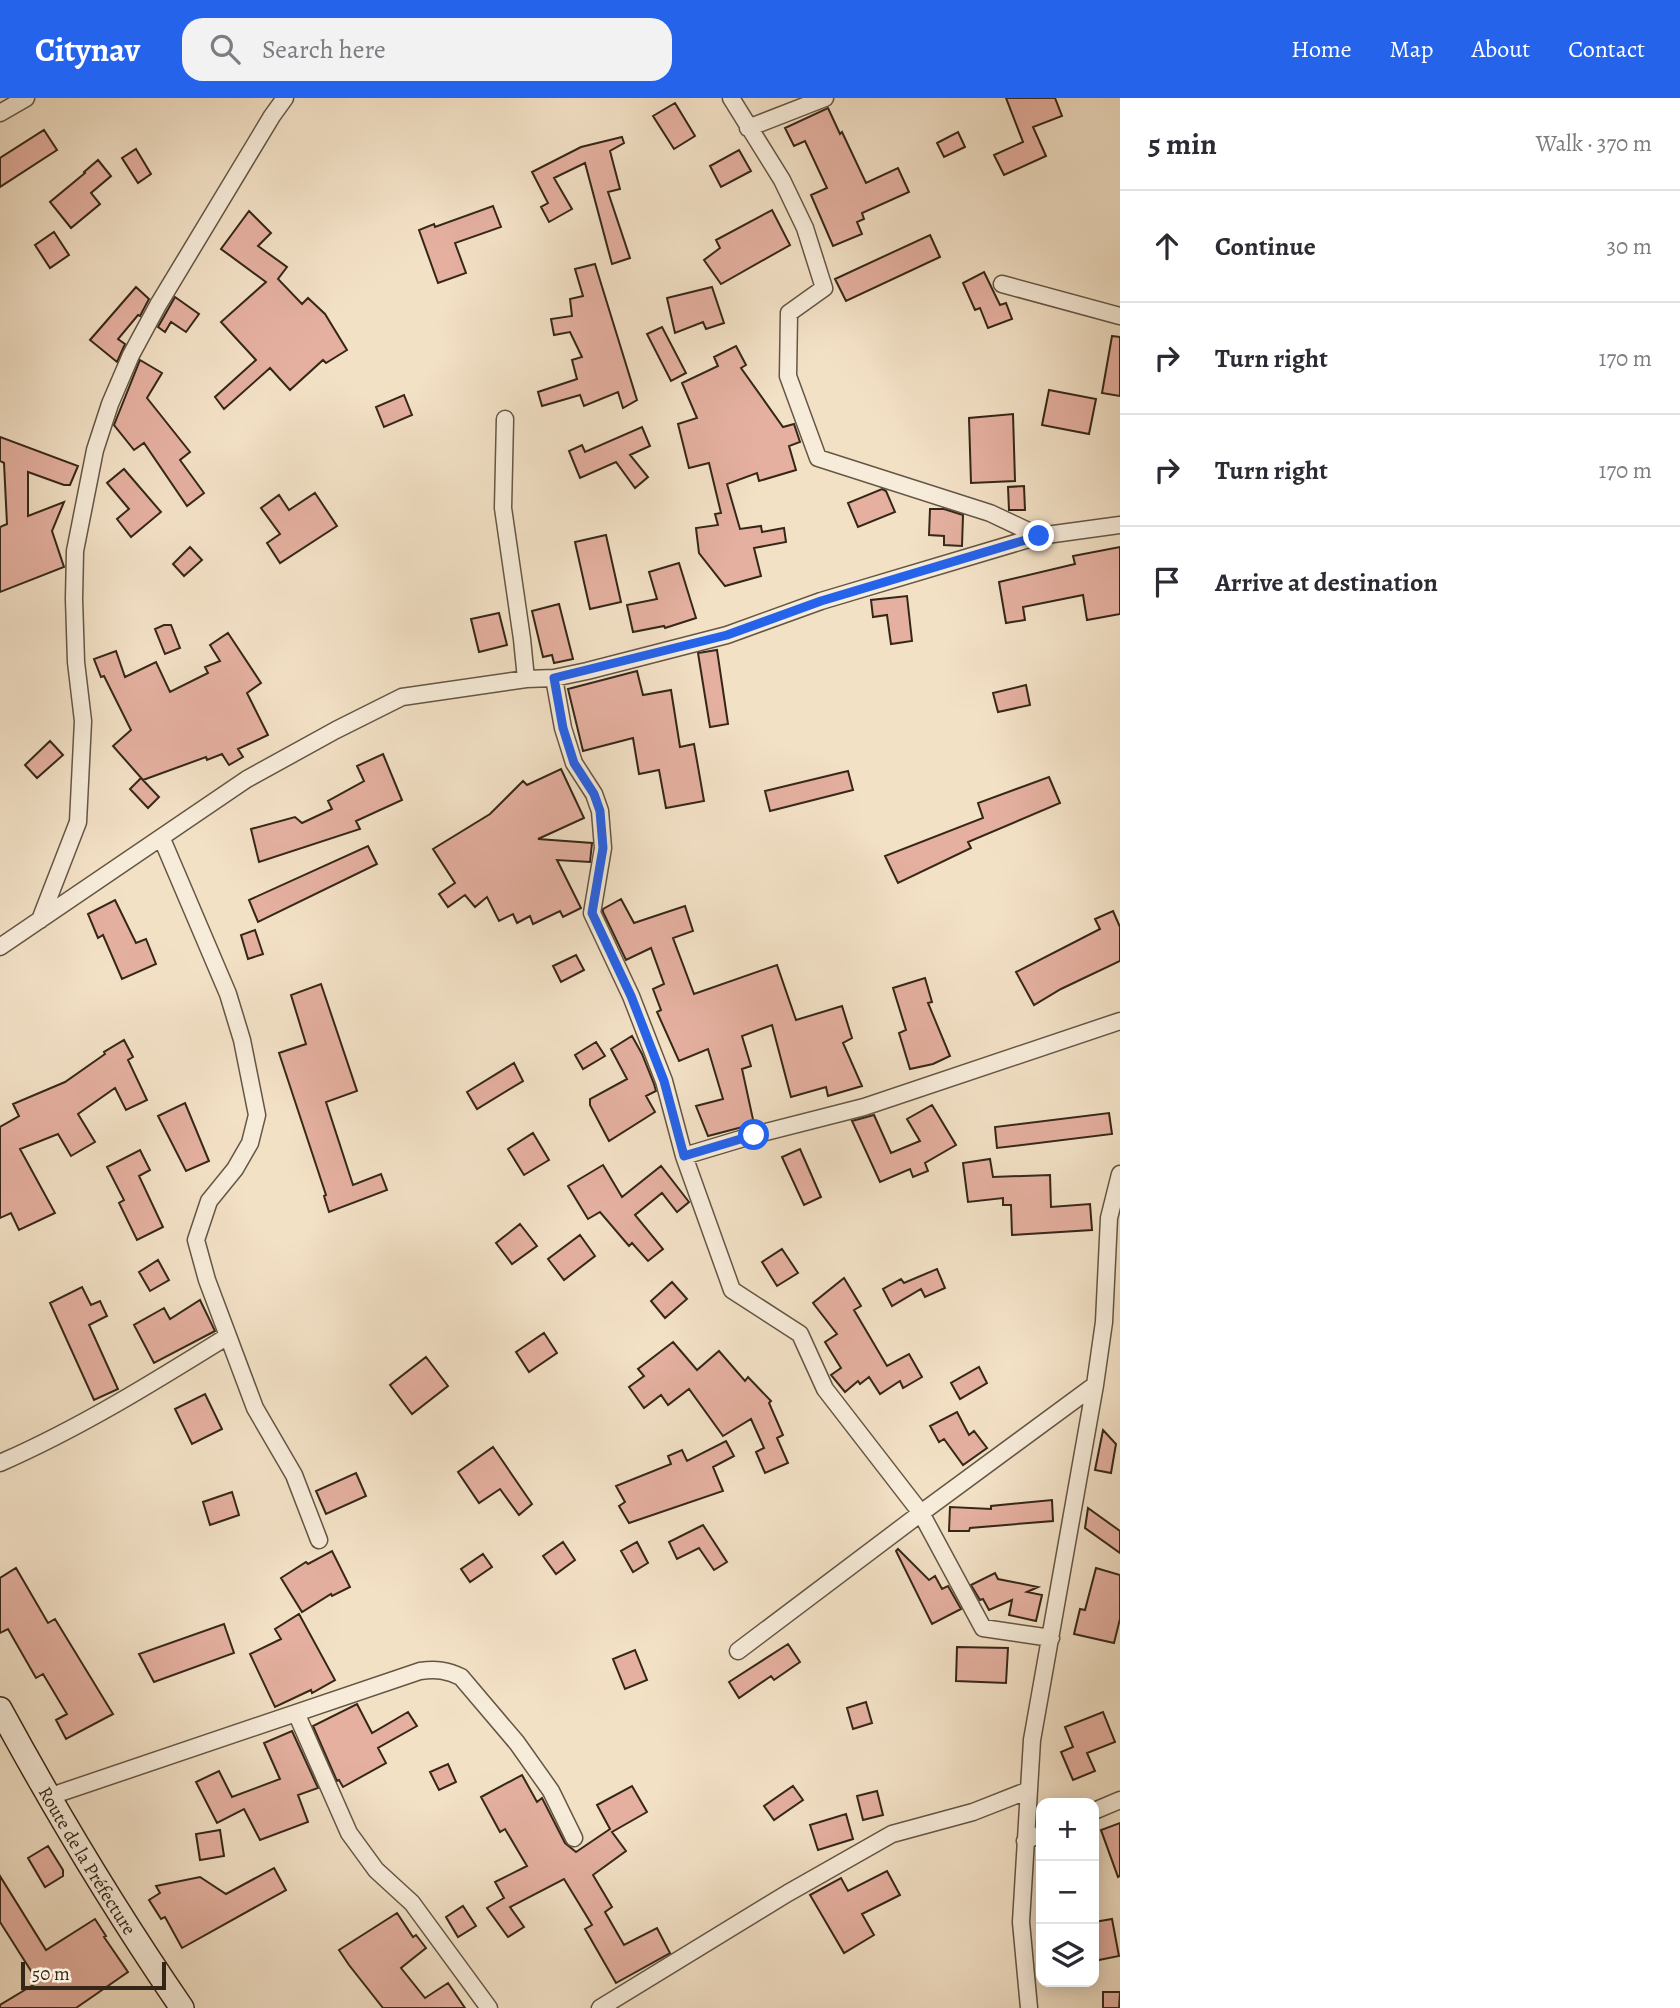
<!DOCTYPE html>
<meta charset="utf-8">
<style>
body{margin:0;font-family:Alegreya,serif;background:#f2f2f3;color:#2b2b33}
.controls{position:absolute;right:21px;bottom:21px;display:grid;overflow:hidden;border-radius:14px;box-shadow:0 4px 18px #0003}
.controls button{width:63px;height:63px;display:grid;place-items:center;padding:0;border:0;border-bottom:2px solid #e1e1e2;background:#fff;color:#2b2b33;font:35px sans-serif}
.scale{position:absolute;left:21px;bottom:18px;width:145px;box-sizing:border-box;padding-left:7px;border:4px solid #352718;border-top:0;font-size:19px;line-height:24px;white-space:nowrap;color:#352718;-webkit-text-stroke:5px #f7ecda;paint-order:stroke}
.stop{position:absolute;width:21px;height:21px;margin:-16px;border:5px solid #2563eb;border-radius:50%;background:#fff}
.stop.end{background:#2563eb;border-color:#fff;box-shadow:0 2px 7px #0008}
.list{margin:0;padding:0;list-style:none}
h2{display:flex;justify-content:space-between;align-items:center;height:91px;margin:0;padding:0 28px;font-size:30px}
h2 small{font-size:23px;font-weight:400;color:#7c7c81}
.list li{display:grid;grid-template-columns:46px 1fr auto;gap:21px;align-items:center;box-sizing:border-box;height:112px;padding:0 28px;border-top:2px solid #e1e1e2}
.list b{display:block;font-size:26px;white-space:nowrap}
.list em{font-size:23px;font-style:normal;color:#7c7c81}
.icon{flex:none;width:38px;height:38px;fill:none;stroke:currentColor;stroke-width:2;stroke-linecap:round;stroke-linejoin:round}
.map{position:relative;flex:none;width:1120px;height:1910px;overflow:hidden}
header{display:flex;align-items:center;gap:42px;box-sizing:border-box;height:98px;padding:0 35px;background:#2563eb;color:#fff}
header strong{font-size:33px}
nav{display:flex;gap:38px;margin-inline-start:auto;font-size:24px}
.search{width:490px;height:63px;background:#f2f2f3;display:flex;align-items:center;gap:18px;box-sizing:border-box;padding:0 24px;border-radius:21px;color:#7c7c81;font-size:26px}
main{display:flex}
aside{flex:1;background:#fff}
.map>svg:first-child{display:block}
.building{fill:#e5b0a0;stroke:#352718;stroke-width:2}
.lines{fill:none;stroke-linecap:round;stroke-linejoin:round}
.street-casing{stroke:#645644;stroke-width:19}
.secondary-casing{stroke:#352718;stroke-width:26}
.street{stroke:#f7ecda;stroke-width:16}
.secondary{stroke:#f7ecda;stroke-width:23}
.route{stroke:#2563eb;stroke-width:9}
.labels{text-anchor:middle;stroke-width:7;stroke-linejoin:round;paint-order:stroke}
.street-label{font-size:19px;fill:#352718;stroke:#f7ecda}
</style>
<header>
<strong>Citynav</strong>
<div class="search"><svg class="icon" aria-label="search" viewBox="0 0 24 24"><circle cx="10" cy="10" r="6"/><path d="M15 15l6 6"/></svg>Search here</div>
<nav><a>Home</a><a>Map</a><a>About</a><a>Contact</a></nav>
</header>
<main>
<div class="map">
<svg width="1120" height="1910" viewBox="0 0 1120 1910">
<rect width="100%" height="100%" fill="#f3e1c6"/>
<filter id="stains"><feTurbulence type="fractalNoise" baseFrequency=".00286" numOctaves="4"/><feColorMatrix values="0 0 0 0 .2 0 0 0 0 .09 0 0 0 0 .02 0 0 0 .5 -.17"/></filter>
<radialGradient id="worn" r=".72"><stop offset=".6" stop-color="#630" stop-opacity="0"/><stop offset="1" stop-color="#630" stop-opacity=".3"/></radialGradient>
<path class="building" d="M 1006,0 L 1055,0 L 1062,18 L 1033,29 L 1046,58 L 1004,77 L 994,57 L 1023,44 Z
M 675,5 L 695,38 L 674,51 L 653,18 Z
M 828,10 L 840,36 L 842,34 L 866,85 L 898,70 L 909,94 L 862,115 L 864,121 L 857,124 L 862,136 L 833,148 L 811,97 L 827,90 L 805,43 L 794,48 L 785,30 Z
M 44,32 L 57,52 L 0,89 L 0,60 Z
M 958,34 L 965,49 L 944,59 L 937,45 Z
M 622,39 L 624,45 L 610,53 L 620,91 L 608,94 L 630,160 L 612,166 L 585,65 L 554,80 L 572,111 L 549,124 L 541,109 L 548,105 L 532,74 L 581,49 Z
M 136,51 L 151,76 L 138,85 L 122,60 Z
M 739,52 L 751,73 L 721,89 L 710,68 Z
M 98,62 L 111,78 L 91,95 L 100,106 L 71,130 L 50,104 L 85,75 L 84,74 Z
M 493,108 L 501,129 L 455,145 L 466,175 L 438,185 L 419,132 L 434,126 L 435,129 Z
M 772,112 L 790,147 L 721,186 L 704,162 L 720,150 L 716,142 Z
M 249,113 L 271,135 L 258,148 L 287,169 L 278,181 L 302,206 L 308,200 L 325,216 L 347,252 L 326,265 L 323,262 L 290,292 L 270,270 L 224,311 L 215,299 L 256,262 L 221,224 L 266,184 L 221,151 Z
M 54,134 L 69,157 L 50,170 L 35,147 Z
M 930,137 L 940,159 L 846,203 L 835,181 Z
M 595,166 L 637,302 L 623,310 L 618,294 L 584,308 L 580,297 L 542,308 L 538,294 L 577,281 L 572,262 L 582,259 L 570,234 L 554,237 L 551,221 L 572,218 L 570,201 L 583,198 L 575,171 Z
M 984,174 L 1000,207 L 1006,205 L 1012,221 L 988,230 L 980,210 L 975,212 L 963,185 Z
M 136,189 L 149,201 L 140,218 L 138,217 L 118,241 L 125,246 L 117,264 L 90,242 Z
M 712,189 L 724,225 L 706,231 L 703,224 L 675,235 L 667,200 Z
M 175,199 L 199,216 L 186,234 L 171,224 L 165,234 L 158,229 Z
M 662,229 L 686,275 L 671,283 L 647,236 Z
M 1112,238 L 1120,239 L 1120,298 L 1102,295 Z
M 736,248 L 746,267 L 741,270 L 783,329 L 794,326 L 800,344 L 789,348 L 796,372 L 759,383 L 757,375 L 727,386 L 740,431 L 761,428 L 762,434 L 784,430 L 786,444 L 754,450 L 761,478 L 725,488 L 699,455 L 696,430 L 718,427 L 715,416 L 721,415 L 709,365 L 689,370 L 678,326 L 697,320 L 682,285 L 718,268 L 714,259 Z
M 140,262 L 162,275 L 147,300 L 190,354 L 180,362 L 204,395 L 187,408 L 144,345 L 134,352 L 114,327 Z
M 1049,292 L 1096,301 L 1089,336 L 1042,327 Z
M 404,297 L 412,317 L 384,329 L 376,309 Z
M 1013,316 L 1015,383 L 971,385 L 969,320 Z
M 642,329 L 650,348 L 630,357 L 648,379 L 635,390 L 616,364 L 580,380 L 569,353 L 582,347 L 585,354 Z
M 0,339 L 78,368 L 70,387 L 64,387 L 28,374 L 28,418 L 64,404 L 52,433 L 64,469 L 0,494 L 0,429 L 7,426 L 4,365 L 0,363 Z
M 124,371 L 161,414 L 131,439 L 117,421 L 129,411 L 107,385 Z
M 1024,388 L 1025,412 L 1009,412 L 1008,389 Z
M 882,391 L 886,393 L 895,414 L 858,429 L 848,405 Z
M 315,395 L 337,428 L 280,465 L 267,445 L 280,436 L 261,410 L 279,397 L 289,412 Z
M 930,411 L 944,411 L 963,417 L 962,448 L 944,447 L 944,438 L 929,437 Z
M 606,437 L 621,504 L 590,511 L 575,444 Z
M 190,449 L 202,462 L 184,478 L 173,466 Z
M 1120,449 L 1120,516 L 1087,522 L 1083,497 L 1023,509 L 1025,522 L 1006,525 L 999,484 L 1075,466 L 1073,458 Z
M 679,465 L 696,520 L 665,530 L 664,528 L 633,534 L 627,507 L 657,501 L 649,474 Z
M 907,498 L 912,543 L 891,546 L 887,517 L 873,519 L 871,502 Z
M 559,506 L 573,561 L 554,565 L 552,557 L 543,559 L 532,513 Z
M 499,515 L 507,547 L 479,554 L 471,521 Z
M 164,527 L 171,527 L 180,550 L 165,556 L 155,531 Z
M 228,535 L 261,585 L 247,595 L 268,637 L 238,651 L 243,659 L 229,667 L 222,656 L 207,662 L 206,659 L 143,682 L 113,648 L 131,632 L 104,578 L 101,579 L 94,561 L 116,553 L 125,579 L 156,564 L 170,594 L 208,575 L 205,569 L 220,563 L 210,547 Z
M 717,552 L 728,626 L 710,629 L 698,555 Z
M 637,573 L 643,597 L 671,592 L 680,649 L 694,646 L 704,703 L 666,710 L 659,672 L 639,676 L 633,640 L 583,653 L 568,591 Z
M 1026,587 L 1030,607 L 998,614 L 993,595 Z
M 50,643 L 63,657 L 37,680 L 25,667 Z
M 383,656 L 402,702 L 356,723 L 360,731 L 259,764 L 251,731 L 295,719 L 302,725 L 332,711 L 328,703 L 364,683 L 357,668 Z
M 561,671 L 584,720 L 538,741 L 592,745 L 590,764 L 557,762 L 581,810 L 563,819 L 560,813 L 533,826 L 530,818 L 517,825 L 513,816 L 499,823 L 487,799 L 475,809 L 465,797 L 448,809 L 439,796 L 455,785 L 433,751 L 490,716 L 523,683 L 527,687 Z
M 848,673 L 853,692 L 770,713 L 765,693 Z
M 1049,679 L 1060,705 L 968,744 L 971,750 L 898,785 L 885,758 L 983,720 L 978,705 Z
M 141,680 L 159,699 L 148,710 L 130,691 Z
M 368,748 L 377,766 L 258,824 L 249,802 Z
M 621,801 L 634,825 L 685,808 L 693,833 L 673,840 L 694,896 L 777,867 L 796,922 L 842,908 L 852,940 L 843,945 L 862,988 L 828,998 L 826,989 L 791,999 L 772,927 L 742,938 L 751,968 L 742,971 L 754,1026 L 708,1038 L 696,1008 L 723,1001 L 708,951 L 679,963 L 657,914 L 661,912 L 653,891 L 664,886 L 651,850 L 626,862 L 603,814 L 603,811 Z
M 115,802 L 136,845 L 146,841 L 156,866 L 122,881 L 103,837 L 98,840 L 88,816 Z
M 1113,813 L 1120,829 L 1120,863 L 1061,891 L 1034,907 L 1016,874 L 1100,831 L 1095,821 Z
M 255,832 L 263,856 L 248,861 L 241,837 Z
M 576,857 L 584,872 L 561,884 L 553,868 Z
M 925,880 L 932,904 L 928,905 L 950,958 L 933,966 L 910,971 L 899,935 L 906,932 L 893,890 Z
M 321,886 L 357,993 L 326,1004 L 353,1087 L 381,1076 L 387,1092 L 329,1114 L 324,1098 L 326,1097 L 279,955 L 306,946 L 291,897 Z
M 632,938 L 642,956 L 654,986 L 656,993 L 646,998 L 655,1014 L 609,1043 L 590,1007 L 590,1001 L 627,981 L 611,951 Z
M 124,942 L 133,959 L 128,962 L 147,1002 L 126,1012 L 115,990 L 78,1016 L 95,1044 L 71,1058 L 58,1036 L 20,1051 L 55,1115 L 19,1132 L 11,1115 L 0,1120 L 0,1029 L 19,1018 L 13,1006 L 65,984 L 105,956 L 104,954 Z
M 596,944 L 605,958 L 583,971 L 575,957 Z
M 514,965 L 523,983 L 477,1011 L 467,994 Z
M 185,1005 L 209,1063 L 186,1073 L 158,1018 Z
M 932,1007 L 956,1047 L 925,1065 L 928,1073 L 913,1079 L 910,1071 L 880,1084 L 852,1023 L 874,1017 L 891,1055 L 920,1043 L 907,1021 Z
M 1109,1015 L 1112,1036 L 997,1050 L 995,1029 Z
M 533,1035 L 549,1062 L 524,1077 L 508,1051 Z
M 800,1051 L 821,1099 L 804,1107 L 782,1059 Z
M 140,1052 L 150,1072 L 139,1078 L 163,1129 L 137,1142 L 119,1105 L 124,1102 L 107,1069 Z
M 990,1061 L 993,1079 L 1050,1077 L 1051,1109 L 1090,1106 L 1092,1132 L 1012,1137 L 1011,1107 L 1003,1107 L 1003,1100 L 968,1104 L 963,1065 Z
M 603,1067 L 622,1099 L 661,1068 L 689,1104 L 677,1114 L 662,1095 L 635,1117 L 663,1151 L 648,1163 L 632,1145 L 629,1148 L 600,1114 L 588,1121 L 568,1088 Z
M 520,1126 L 537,1148 L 512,1166 L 496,1145 Z
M 580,1137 L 595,1158 L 564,1182 L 548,1161 Z
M 782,1151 L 798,1175 L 777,1188 L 762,1164 Z
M 158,1162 L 169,1182 L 150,1193 L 139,1174 Z
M 937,1171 L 945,1190 L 925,1199 L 921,1191 L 892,1208 L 883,1191 L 901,1181 L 904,1185 Z
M 844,1180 L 861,1208 L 854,1212 L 887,1268 L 909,1256 L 922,1279 L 903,1290 L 900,1283 L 880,1296 L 869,1279 L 860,1286 L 858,1283 L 845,1294 L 831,1277 L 841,1270 L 825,1244 L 837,1236 L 813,1205 Z
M 672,1184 L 687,1201 L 665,1220 L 651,1203 Z
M 82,1189 L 91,1207 L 100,1203 L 107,1218 L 89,1227 L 118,1291 L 94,1302 L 50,1205 Z
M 200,1202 L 215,1233 L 154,1265 L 134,1227 L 164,1210 L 170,1221 Z
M 544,1235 L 557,1255 L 529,1274 L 516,1254 Z
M 673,1244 L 697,1272 L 719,1253 L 745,1283 L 748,1279 L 771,1303 L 769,1305 L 783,1337 L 777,1340 L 788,1365 L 765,1375 L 756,1354 L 764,1350 L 751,1321 L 723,1338 L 689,1291 L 668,1307 L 661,1297 L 644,1310 L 629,1289 L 644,1278 L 638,1271 Z
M 426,1259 L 448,1288 L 412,1316 L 390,1287 Z
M 979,1269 L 987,1285 L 960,1301 L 951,1285 Z
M 205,1296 L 222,1331 L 192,1346 L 175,1311 Z
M 957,1314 L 969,1337 L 974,1333 L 987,1350 L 963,1367 L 944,1341 L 939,1344 L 930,1328 Z
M 1103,1332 L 1116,1346 L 1111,1375 L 1095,1372 Z
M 726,1343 L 734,1358 L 713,1369 L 723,1393 L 629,1425 L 619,1408 L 625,1404 L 616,1388 L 671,1366 L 668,1358 L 682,1352 L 687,1363 Z
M 493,1349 L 532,1406 L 519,1417 L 500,1391 L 479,1405 L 458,1374 Z
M 356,1375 L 366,1398 L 326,1416 L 316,1393 Z
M 232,1394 L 239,1417 L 210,1427 L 203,1404 Z
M 1052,1402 L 1053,1423 L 970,1430 L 969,1433 L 949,1433 L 950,1409 L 991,1411 L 991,1408 Z
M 1088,1410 L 1120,1433 L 1120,1455 L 1085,1430 Z
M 703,1427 L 727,1464 L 714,1472 L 699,1450 L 677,1461 L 669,1444 Z
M 563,1444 L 575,1462 L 556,1476 L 543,1458 Z
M 637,1444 L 648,1465 L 633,1474 L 621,1453 Z
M 898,1451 L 929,1482 L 935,1478 L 942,1491 L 948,1488 L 961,1511 L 932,1526 L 896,1453 Z
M 332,1453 L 350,1489 L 332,1498 L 331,1496 L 302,1514 L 281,1480 L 306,1464 L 308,1466 Z
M 483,1456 L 492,1469 L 470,1484 L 461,1471 Z
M 16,1470 L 48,1525 L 55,1521 L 113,1616 L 66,1641 L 56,1622 L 67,1616 L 43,1576 L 36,1580 L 8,1531 L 0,1535 L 0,1480 Z
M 1096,1470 L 1120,1477 L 1120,1521 L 1114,1545 L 1074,1536 L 1080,1511 L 1085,1512 Z
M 995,1475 L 998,1481 L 1038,1489 L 1027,1494 L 1042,1497 L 1036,1523 L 1009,1517 L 1012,1502 L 989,1512 L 983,1501 L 980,1502 L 971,1487 Z
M 299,1516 L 335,1582 L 312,1595 L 311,1592 L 275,1609 L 250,1556 L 281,1541 L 275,1531 Z
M 224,1526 L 234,1555 L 154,1584 L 139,1556 Z
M 788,1546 L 800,1564 L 774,1582 L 771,1578 L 739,1600 L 729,1584 Z
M 957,1549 L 1008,1550 L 1006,1585 L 956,1583 Z
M 635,1552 L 647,1582 L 625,1591 L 613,1561 Z
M 866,1604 L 872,1625 L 853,1631 L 847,1610 Z
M 357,1606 L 372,1635 L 408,1614 L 417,1628 L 378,1650 L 386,1665 L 343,1689 L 339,1682 L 337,1683 L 313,1628 Z
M 1103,1614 L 1115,1644 L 1087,1655 L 1095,1673 L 1073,1682 L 1061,1654 L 1073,1649 L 1065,1629 Z
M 292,1633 L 318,1690 L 298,1697 L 308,1724 L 260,1742 L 244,1711 L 217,1725 L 196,1684 L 219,1673 L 232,1699 L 280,1681 L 264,1645 Z
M 448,1666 L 456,1684 L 439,1692 L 430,1674 Z
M 522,1677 L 537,1704 L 542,1700 L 565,1745 L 576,1754 L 610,1731 L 597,1707 L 632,1688 L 647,1714 L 612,1734 L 626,1753 L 593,1777 L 612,1809 L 605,1814 L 624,1847 L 657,1830 L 670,1855 L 616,1885 L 585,1831 L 592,1827 L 564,1781 L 510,1809 L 524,1829 L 508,1839 L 487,1810 L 504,1800 L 495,1784 L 527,1768 L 505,1731 L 500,1734 L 481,1699 Z
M 793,1688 L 803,1702 L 774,1722 L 764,1708 Z
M 877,1693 L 883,1717 L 863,1722 L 857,1698 Z
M 846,1716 L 853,1741 L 818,1752 L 810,1727 Z
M 1120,1725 L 1120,1778 L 1118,1779 L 1101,1732 Z
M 220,1732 L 224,1758 L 200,1762 L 196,1736 Z
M 48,1748 L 63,1772 L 63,1778 L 45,1789 L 28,1760 Z
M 274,1770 L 286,1792 L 182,1850 L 165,1819 L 161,1821 L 149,1802 L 160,1795 L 156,1788 L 200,1779 L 226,1796 Z
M 887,1773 L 900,1797 L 862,1816 L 874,1837 L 844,1855 L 810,1797 L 841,1780 L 848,1793 Z
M 0,1778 L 46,1852 L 95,1821 L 106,1838 L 104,1839 L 128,1874 L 76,1910 L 0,1910 L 0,1907 L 38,1884 L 0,1824 Z
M 463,1808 L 476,1828 L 458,1839 L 446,1819 Z
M 397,1815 L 413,1839 L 416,1837 L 426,1850 L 401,1870 L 425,1900 L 448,1885 L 465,1910 L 383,1910 L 349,1867 L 339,1852 Z
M 1112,1821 L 1119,1858 L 1094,1863 L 1094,1824 Z
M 1103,1894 L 1120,1894 L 1119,1910 L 1103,1910 Z"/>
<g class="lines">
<g class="street-casing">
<path id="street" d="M 731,0 L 782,82 L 805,130 L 824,190 L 789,215 L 788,278 L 818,360 L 990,415 L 1039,438
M 0,15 L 26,0
M 748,30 L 825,0
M 1002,186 L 1120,218
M 505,321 L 503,410 L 522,541 L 526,581
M 554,580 L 563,630 L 574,665 L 594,696 L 600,713 L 603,750 L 592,815 L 631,898 L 664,983 L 684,1058 L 732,1192 L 800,1236 L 825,1291 L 921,1415 L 1095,1287
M 162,741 L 228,896 L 242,942 L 257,1017 L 250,1045 L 235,1071 L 209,1103 L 196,1142 L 207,1182 L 255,1310 L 294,1377 L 319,1442
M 40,822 L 78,724 L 83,623 L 76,564 L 74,501 L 75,453 L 95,352 L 110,306 L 131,257 L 158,207 L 272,18 L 285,0
M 0,849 L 247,681 L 336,632 L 402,599 L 526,581 L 554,580 L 587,573 L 727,537 L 821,503 L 1039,438 L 1120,427
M 684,1058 L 754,1037 L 864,1009 L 1120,923
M 0,1365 C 80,1330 154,1284 228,1238
M 738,1553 L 921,1415 L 983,1530 L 1051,1540
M 297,1617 L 349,1735 L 376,1772 L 412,1805 L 489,1910
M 48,1699 L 420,1573 C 436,1571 447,1572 461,1579 L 517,1645 L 551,1693 L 574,1740
M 1094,1713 L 1120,1702
M 1025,1743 L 1041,1736
M 600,1910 L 788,1795 L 892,1736 L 973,1714 L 1029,1692
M 1029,1910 L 1021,1824 L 1032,1642 L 1095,1287 L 1104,1224 L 1109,1120 L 1120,1076"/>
</g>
<g class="secondary-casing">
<g id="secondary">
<path id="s1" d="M 0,1611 C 56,1714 116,1814 182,1910"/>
</g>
</g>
<use href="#street" class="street"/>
<use href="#secondary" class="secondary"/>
</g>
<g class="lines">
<path class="route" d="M 754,1037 L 684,1058 L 664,983 L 631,898 L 592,815 L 603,750 L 600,713 L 594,696 L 574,665 L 563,630 L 554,580 L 727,537 L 821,503 L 1039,438"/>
</g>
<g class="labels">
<g class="street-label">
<text dy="7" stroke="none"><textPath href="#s1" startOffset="175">Route de la Préfecture</textPath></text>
</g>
</g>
<rect width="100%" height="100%" filter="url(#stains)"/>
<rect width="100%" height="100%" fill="url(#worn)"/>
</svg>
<div class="controls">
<button>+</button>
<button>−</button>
<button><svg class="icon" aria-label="layers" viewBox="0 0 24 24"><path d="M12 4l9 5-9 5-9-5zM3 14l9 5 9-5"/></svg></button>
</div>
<div class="scale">50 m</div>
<div class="stop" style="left:754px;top:1037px"></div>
<div class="stop end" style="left:1039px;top:438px"></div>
</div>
<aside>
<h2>5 min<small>Walk · 370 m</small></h2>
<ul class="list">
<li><svg class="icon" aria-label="ahead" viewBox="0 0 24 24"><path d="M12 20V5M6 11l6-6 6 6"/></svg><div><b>Continue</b></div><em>30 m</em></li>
<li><svg class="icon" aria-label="right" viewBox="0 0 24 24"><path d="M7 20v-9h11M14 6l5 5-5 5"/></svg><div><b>Turn right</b></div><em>170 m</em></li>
<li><svg class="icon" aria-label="right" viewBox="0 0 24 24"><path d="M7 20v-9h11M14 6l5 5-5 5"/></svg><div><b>Turn right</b></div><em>170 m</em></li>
<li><svg class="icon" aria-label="arrive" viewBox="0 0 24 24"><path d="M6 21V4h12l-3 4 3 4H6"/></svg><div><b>Arrive at destination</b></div></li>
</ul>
</aside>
</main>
